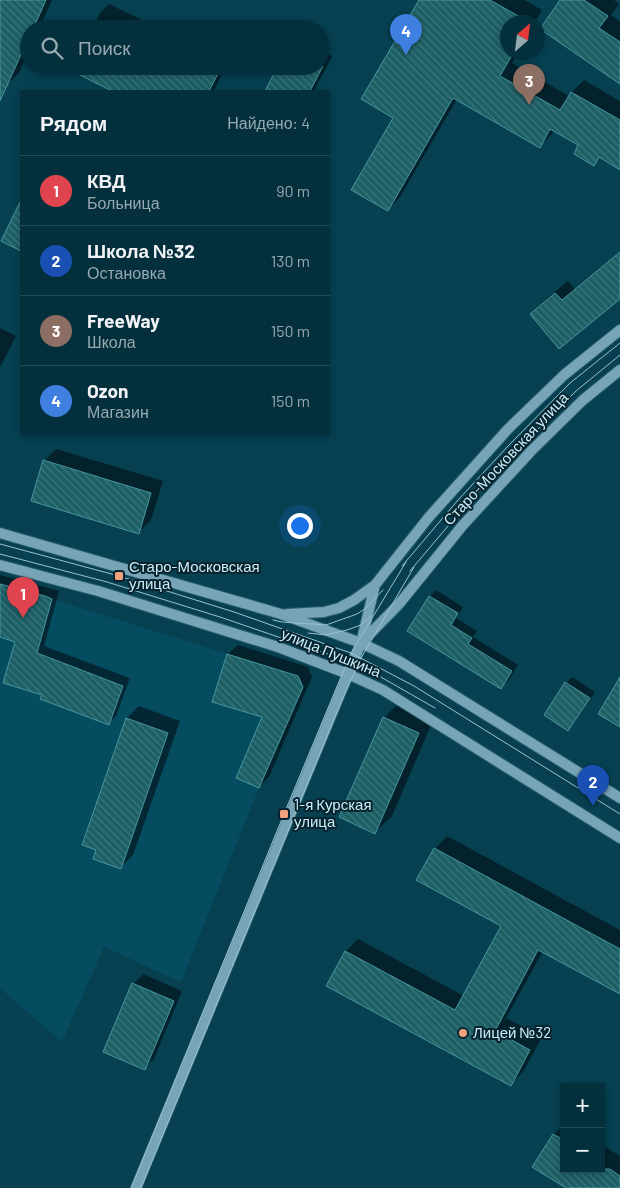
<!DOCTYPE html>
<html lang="ru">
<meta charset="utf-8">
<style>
body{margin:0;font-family:Barlow,sans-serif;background:#123c48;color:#f1f3f6}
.controls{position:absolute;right:15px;bottom:15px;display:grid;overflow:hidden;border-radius:0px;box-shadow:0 2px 8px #0003}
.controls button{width:45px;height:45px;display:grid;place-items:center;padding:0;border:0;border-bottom:1px solid #254b57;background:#04303d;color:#f1f3f6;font:25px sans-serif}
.compass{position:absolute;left:500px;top:15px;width:45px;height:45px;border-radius:50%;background:#04303d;box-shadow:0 2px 8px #0003;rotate:28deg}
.you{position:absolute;left:299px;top:525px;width:18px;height:18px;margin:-12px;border:4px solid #fff;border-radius:50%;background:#1a73e8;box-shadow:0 0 0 8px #1a73e833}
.badge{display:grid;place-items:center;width:32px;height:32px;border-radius:50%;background:#f2a17e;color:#fff;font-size:16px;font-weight:700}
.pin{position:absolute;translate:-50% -41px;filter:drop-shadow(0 1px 2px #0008)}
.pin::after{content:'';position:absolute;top:26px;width:18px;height:15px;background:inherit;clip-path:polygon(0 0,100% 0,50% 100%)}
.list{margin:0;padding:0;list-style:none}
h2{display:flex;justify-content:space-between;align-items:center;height:65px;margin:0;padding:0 20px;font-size:21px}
h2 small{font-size:16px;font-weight:400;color:#97a9b0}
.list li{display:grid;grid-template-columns:32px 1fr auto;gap:15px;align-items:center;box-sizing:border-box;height:70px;padding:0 20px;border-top:1px solid #254b57}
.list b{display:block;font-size:19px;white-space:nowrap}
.list p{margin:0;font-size:16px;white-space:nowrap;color:#97a9b0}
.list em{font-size:16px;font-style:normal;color:#97a9b0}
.icon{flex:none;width:28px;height:28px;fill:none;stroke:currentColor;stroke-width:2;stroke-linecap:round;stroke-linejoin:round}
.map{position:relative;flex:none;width:620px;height:1188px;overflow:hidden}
.search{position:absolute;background:#04303d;box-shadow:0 2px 8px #0003;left:20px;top:20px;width:310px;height:55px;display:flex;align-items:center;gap:12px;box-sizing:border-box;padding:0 18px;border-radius:28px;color:#97a9b0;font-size:19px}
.panel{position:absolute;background:#04303d;box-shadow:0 2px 8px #0003;left:20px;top:90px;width:310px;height:345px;border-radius:0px}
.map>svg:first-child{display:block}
.built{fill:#064c60}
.shadow{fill:#0007}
.building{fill:url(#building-back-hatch);stroke:#47969e}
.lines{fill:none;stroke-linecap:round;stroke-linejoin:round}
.secondary-casing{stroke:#295f6f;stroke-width:12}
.secondary{stroke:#77a5b7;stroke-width:10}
.tram{stroke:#9bc2d0;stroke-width:1}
.poi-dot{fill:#f2a17e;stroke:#07242e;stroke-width:2}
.labels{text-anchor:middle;stroke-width:4;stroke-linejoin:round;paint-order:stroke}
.street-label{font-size:15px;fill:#cbecf9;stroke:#07242e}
.poi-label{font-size:15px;fill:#cbecf9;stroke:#07242e;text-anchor:start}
</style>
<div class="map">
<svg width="620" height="1188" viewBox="0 0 620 1188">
<defs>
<pattern id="building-back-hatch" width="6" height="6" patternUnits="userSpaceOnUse" patternTransform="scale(1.25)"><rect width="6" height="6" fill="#1c5f65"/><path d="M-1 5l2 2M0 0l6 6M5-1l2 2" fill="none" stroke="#3c767c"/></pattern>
</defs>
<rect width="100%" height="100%" fill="#064051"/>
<path class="built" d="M 0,584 L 52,599 L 298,676 L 303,687 L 259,788 L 181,982 L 104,947 L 62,1042 L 0,988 Z"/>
<path class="shadow" d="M 0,0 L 52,0 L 39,29 L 29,29 L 29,50 L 19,73 L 6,85 L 0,82 Z
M 420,0 L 524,0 L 542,10 L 535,22 L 508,22 L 508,52 L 518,52 L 512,63 L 569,96 L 572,92 L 584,80 L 620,101 L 620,168 L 554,130 L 552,134 L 540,146 L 457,99 L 400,197 L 388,210 L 395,117 Z
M 561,0 L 614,0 L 619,4 L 611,15 L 620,22 L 620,82 Z
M 109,4 L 142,20 L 137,29 L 92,29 L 100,13 Z
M 182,22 L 196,29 L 175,29 Z
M 321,50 L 332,56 L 314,91 L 266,91 L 279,66 L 321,66 Z
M 74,66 L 226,66 L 214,91 L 115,91 L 72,70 Z
M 620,252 L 620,298 L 531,314 L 544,301 L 568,281 L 575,289 Z
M 0,328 L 16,336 L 0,367 Z
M 56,449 L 163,481 L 151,520 L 139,532 L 44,461 Z
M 0,575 L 59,591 L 44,646 L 130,678 L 116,716 L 108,724 L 44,694 L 16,641 L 0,636 Z
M 436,590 L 463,607 L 456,618 L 477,631 L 473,637 L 518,665 L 508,681 L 501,687 L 409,631 L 430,596 Z
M 238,645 L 308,667 L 312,677 L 269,777 L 259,787 L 264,717 L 228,654 Z
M 572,677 L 595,692 L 574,723 L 568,729 L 566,683 Z
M 400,702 L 435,716 L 392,816 L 375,832 L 384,718 Z
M 139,706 L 180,721 L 133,855 L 121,867 L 127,718 Z
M 447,836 L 620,930 L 620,989 L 543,951 L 506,1018 L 542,1037 L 523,1072 L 510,1085 L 327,985 L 346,951 L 358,939 L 464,996 L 503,926 L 435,849 Z
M 143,974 L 182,991 L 154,1059 L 144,1068 L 133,984 Z
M 564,1125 L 564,1169 L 601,1169 L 601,1144 L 620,1156 L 620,1188 L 569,1188 L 534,1166 L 554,1134 Z"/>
<path class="building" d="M 0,0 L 46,0 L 33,29 L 29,29 L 29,37 L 0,101 Z
M 419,0 L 490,0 L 529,22 L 508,22 L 508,52 L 514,52 L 500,76 L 560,110 L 571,92 L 620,120 L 620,170 L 599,157 L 594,166 L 574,154 L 578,145 L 550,129 L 540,148 L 453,98 L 388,211 L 351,190 L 393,118 L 361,99 Z
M 560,0 L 584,0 L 608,16 L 599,28 L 620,42 L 620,84 L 540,29 Z
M 62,66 L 222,66 L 209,91 L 112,91 Z
M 278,66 L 323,66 L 310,91 L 265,91 Z
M 21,200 L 21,251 L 1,241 Z
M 620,252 L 620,299 L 559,349 L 530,314 L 555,293 L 562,300 Z
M 43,460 L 151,493 L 139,534 L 31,501 Z
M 0,584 L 45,596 L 52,599 L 37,653 L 123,686 L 109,725 L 40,699 L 42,695 L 3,683 L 15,642 L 0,637 Z
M 429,596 L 458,613 L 451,625 L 472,638 L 468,644 L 512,671 L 501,689 L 407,631 Z
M 227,654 L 298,676 L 303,687 L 259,788 L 236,778 L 262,717 L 212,702 Z
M 620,677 L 620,727 L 598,714 Z
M 565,682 L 590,698 L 568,731 L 544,715 Z
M 383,717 L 419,733 L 375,834 L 339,817 Z
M 126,718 L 168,733 L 121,869 L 93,859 L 96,850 L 82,845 Z
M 434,848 L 620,949 L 620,994 L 538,950 L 495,1031 L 530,1050 L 511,1086 L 326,986 L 345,951 L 455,1010 L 501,926 L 416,880 Z
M 132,983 L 174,1001 L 145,1070 L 103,1052 Z
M 553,1134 L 564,1140 L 564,1169 L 610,1169 L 620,1176 L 620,1188 L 566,1188 L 532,1167 Z"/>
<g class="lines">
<g class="secondary-casing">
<path id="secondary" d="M 0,533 L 281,614 L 361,643 L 399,661 L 620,798
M 0,565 L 98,591 L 278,647 L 348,674 L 383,690 L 620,838
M 287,614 L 324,612 L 339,608 L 354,600 L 375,585 L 429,517 L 508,429 L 564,375 L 620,330
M 362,642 L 399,604 L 463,525 L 532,450 L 583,400 L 620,370
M 136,1188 L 361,643 L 375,585"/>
</g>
<use href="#secondary" class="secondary"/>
<path class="tram" d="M 0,544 L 119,576 L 234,612 L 351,653 L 414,686 L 620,814
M 0,554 L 107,582 L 220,617 L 354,663
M 402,566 L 458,500 L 509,445 L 570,383 L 620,343
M 410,571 L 459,513 L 518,449 L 576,391 L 620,355
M 273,620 L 282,622 L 326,625 L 357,614 L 366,608 L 383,590
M 308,633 L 326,635 L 347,630 L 361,625 L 371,616
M 372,672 L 435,708
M 131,1188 L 284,814 L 351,653 L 406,562
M 141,1188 L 342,700 L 361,658 L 414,567"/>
</g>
<g class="poi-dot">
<rect x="114" y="571" width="10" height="10" rx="2.5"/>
<rect x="279" y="809" width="10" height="10" rx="2.5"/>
<circle cx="463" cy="1033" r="5"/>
</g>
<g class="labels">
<g class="street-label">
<text transform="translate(506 459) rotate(-47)" y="5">Старо-Московская улица</text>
<text transform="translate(331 653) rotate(22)" y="5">улица Пушкина</text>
</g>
<g class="poi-label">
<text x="129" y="572">Старо-Московская<tspan x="129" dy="17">улица</tspan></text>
<text x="294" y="810">1-я Курская<tspan x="294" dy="17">улица</tspan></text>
<text x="473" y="1038">Лицей №32</text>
</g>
</g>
</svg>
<div class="controls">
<button>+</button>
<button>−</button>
</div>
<svg class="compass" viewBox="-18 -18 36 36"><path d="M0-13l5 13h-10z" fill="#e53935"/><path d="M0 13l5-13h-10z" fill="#97a9b0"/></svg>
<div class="you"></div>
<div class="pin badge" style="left:23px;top:618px;background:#e0444e">1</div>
<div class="pin badge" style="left:593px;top:806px;background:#1a4fb4">2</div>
<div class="pin badge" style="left:529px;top:105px;background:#8d6e63">3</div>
<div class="pin badge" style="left:406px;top:55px;background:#3f7fe0">4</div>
<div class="search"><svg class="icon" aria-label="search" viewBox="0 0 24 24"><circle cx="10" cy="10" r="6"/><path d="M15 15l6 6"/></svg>Поиск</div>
<section class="panel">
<h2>Рядом<small>Найдено: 4</small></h2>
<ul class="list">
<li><span class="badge" style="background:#e0444e">1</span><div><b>КВД</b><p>Больница</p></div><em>90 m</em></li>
<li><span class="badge" style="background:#1a4fb4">2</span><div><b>Школа №32</b><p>Остановка</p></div><em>130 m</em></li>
<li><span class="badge" style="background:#8d6e63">3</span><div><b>FreeWay</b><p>Школа</p></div><em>150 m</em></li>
<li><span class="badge" style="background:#3f7fe0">4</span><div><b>Ozon</b><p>Магазин</p></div><em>150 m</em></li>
</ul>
</section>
</div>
